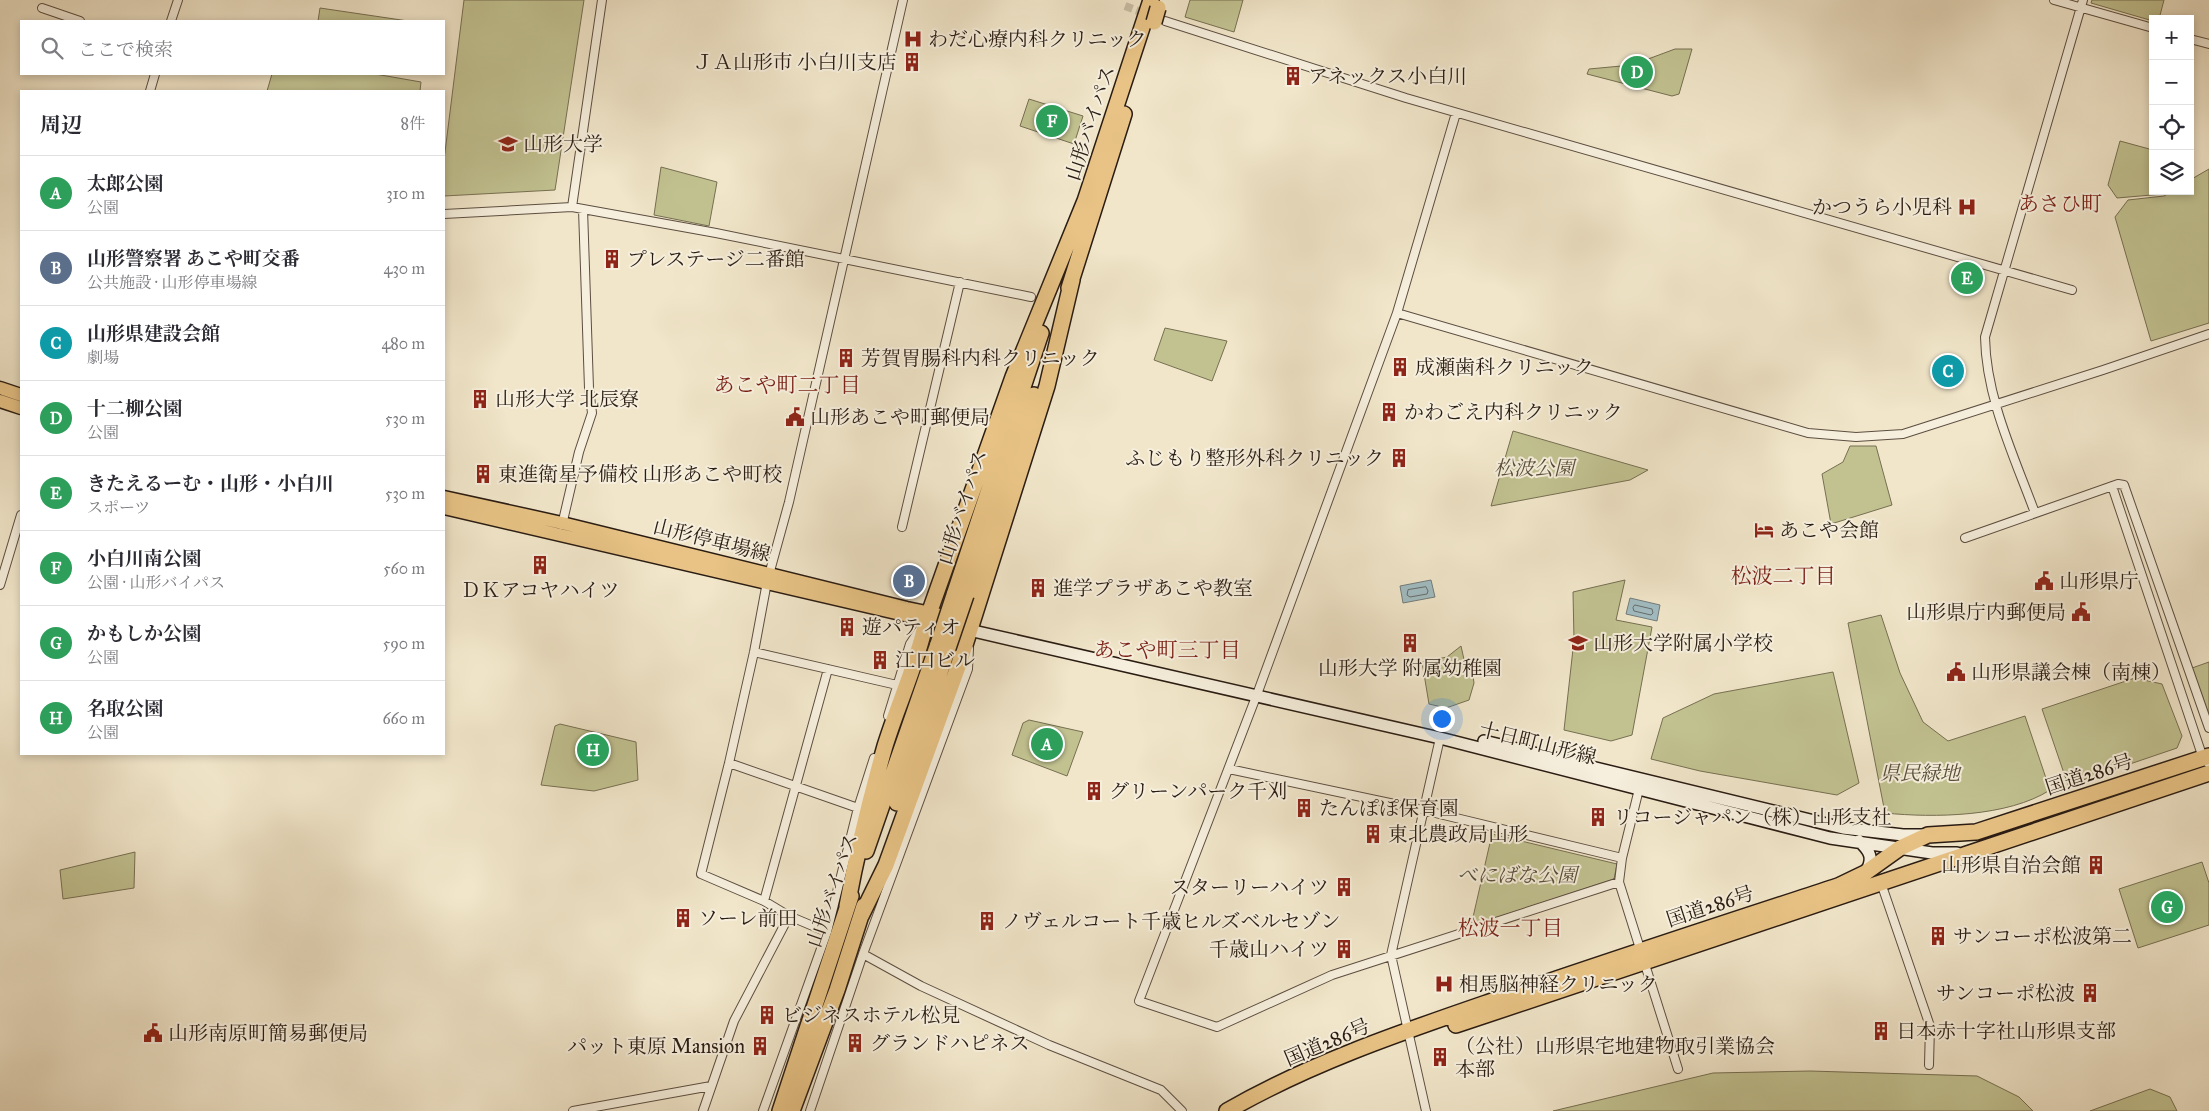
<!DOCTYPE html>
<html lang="ja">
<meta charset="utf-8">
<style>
body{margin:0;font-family:"IM FELL Great Primer","Noto Serif JP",serif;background:#f2f2f3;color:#2b2b33}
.controls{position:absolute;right:15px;top:15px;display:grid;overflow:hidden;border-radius:0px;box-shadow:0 2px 8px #0003}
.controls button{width:45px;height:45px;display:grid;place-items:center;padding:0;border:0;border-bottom:1px solid #e1e1e2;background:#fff;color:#2b2b33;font:25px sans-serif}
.you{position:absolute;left:1441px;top:718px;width:18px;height:18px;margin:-12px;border:4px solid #fff;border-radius:50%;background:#1a73e8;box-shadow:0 0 0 8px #1a73e833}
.badge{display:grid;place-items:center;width:32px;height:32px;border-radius:50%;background:#7c3aed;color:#fff;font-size:16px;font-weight:700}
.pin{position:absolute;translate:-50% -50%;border:2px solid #fff;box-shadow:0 1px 5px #0006}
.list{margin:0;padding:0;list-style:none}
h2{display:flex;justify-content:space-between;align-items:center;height:65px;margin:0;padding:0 20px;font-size:21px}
h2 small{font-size:16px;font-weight:400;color:#7c7c81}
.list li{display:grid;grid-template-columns:32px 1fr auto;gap:15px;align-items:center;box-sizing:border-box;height:75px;padding:0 20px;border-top:1px solid #e1e1e2}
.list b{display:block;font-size:19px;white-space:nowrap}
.list p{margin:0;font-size:16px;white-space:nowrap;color:#7c7c81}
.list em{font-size:16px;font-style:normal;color:#7c7c81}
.icon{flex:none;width:28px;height:28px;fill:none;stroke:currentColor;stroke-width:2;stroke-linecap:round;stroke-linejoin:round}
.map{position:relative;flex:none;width:2209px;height:1111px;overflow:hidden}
.search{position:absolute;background:#fff;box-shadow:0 2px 8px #0003;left:20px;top:20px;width:425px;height:55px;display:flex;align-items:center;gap:12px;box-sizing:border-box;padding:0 18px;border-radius:0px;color:#7c7c81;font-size:19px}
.panel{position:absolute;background:#fff;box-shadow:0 2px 8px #0003;left:20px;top:90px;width:425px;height:665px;border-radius:0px}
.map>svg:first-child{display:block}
.green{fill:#c2c291;stroke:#766f52}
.water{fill:#a1bcc2;stroke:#717c7c}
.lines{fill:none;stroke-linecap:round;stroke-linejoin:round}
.shore{stroke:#666c6a;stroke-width:1}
.street-tunnel{stroke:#c9bea5;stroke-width:8;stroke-dasharray:8 4;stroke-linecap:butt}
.street-casing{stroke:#5c4e41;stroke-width:10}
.secondary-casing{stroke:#2a1c13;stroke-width:14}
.primary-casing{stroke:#2a1c13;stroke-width:15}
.highway-casing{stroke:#2a1c13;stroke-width:18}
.street{stroke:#f6efdd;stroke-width:8}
.secondary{stroke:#f6efdd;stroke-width:11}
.primary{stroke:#e8c385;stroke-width:12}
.highway{stroke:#e8c385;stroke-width:15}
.highway-bridge-casing{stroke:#2a1c13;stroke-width:18;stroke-linecap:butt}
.highway-bridge{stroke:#e8c385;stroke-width:15}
.labels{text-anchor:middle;stroke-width:4;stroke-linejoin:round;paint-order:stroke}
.poi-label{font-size:20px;fill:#2a1c13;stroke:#f6efdd;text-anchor:start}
.street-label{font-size:20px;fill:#2a1c13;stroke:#f6efdd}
.park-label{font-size:20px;font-style:italic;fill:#584e39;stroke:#f6efdd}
.neighbourhood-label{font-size:21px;fill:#7a1f14;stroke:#f6efdd}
</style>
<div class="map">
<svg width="2209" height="1111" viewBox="0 0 2209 1111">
<rect width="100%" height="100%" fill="#f1e6ca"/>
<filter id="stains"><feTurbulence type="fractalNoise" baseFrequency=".004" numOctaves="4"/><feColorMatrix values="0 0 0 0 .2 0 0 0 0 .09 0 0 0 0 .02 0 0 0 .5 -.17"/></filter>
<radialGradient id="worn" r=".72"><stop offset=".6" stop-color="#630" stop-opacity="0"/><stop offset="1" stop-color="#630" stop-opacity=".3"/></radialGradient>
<path class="green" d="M 464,0 L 584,0 L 555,190 L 444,196 L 444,160 Z
M 1190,0 L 1243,0 L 1234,32 L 1185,17 Z
M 2092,0 L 2164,0 L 2159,19 L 2153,19 L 2153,21 L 2091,3 Z
M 320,8 L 408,21 L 318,21 Z
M 1675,49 L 1692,49 L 1679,94 L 1672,96 L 1587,74 L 1589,69 L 1632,65 Z
M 272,74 L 375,74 L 421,82 L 420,91 L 267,91 Z
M 1029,99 L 1083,116 L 1074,144 L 1020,126 Z
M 2120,141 L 2153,150 L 2153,191 L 2167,191 L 2163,194 L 2117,198 L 2108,185 Z
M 661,167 L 717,182 L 709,226 L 654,215 Z
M 2209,169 L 2209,323 L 2151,341 L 2115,217 L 2128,200 L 2164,196 L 2173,191 L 2190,191 L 2190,180 Z
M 1165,328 L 1227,341 L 1212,381 L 1154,360 Z
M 1513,431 L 1648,470 L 1630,480 L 1491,506 Z
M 1850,446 L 1876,446 L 1892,505 L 1831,524 L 1822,474 L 1843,462 Z
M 1625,580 L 1616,620 L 1652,627 L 1632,735 L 1611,741 L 1564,730 L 1574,640 L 1573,592 Z
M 1881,615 L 1900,673 L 1923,722 L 1948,741 L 2025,716 L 2050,790 C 2008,817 1934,818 1885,813 L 1848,623 Z
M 1461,646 L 1465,664 L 1471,663 L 1474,683 L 1469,700 L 1446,708 L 1429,704 L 1422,662 L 1447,657 Z
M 2209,662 L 2209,715 L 2192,668 Z
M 1833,672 L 1859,783 L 1837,795 L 1700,771 L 1651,759 L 1663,718 L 1714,694 Z
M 2135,678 L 2162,684 L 2182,736 L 2177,748 L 2068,785 L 2042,709 Z
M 1029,720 L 1083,732 L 1067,776 L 1012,755 L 1023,723 Z
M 560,724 L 636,742 L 638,780 L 594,791 L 541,785 L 555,726 Z
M 1492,834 L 1617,864 L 1614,879 L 1471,926 Z
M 135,852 L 134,888 L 63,899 L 60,870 Z
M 2202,862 L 2209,883 L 2209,925 L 2138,948 L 2119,889 Z
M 1810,1071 L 1977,1076 L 2019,1097 L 2033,1111 L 1553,1111 L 1713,1073 Z
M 2150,1089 L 2170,1097 L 2177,1111 L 2090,1111 Z"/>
<path class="water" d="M 1431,580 L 1435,597 L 1403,603 L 1400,586 Z
M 1630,598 L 1660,605 L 1657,621 L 1626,614 Z"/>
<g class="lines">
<path class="shore" d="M 1426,587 L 1428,591 L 1427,594 L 1410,597 L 1407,595 L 1408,590 Z
M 1635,605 L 1652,609 L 1653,613 L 1651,615 L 1634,611 L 1633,608 Z"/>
<path class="street-tunnel" d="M 1125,6 L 1149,15"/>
<g class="street-casing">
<path id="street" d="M 2054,0 L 2153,28
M 42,8 L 80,21
M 171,21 L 178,0
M 1165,21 L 1406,98 L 2072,290
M 2190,39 L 2209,44
M 150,91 L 155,74
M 1456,113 L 1397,313 L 1259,689 L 1139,1001 L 1217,1027 L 1332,975 L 1619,882
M 572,207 L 602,0
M 444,214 L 572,207 L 716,233 L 1031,297
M 1397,313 L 1808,433 L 1856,437 L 1903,434 L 2103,370 L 2209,334
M 2112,486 L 2203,758 L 2209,764
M 2035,513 C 2014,456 1986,398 1985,337 L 2083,0
M 562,525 L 579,452 L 592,413 L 589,388 L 583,209
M 902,527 L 960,282
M 1965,538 L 2118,484 L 2124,485 L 2209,728
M 0,585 L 21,515
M 754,652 L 897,685
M 888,716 L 910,644 L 920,629
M 729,763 L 858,808
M 1229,769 L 1423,810 L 1622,858
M 1639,789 L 1622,858 L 1619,882 L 1678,1069
M 1881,883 L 1930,1026 L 1929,1065
M 764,901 L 828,669
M 827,932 L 789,916 L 764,901 L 701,874 L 729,763 L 754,652 L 767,582 L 789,502 L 903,0
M 863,954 L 921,986 L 1049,1045 L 1161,1090 L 1182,1111
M 573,1111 L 711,1086
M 703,1111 L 734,1021 L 789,916
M 763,1111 L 827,932 L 858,808 L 874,758
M 810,1111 L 863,954 L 968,669 L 969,649
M 1426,1111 L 1391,955 L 1440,738"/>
</g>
<g class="secondary-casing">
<path id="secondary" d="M 969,630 L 1440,738 L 1830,838 L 1932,853 L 1957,853
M 1484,741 L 1843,828 L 1903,835 L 1925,835
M 1859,841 C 1870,851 1874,858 1866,872"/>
</g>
<g class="primary-casing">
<path id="primary" d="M 0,388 L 21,395
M 0,401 L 21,408
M 444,497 L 562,523 L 907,608 L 955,618
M 444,508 L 952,626"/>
</g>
<g class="highway-casing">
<path id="highway" d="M 1084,204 L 1151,0
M 1069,288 L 1124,114
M 954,595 L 1041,333
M 966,595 L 1034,395
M 897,803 L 948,648
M 866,851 L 938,644
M 847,906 C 857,852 870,799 885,746 C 898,704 917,664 926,622 L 1013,377 L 1087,196
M 861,916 L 886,865 L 959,664 L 1047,386 L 1072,280
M 1456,1025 L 2209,773
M 780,1111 L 851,896
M 792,1111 L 837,990 L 864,906
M 1227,1111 C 1312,1062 1405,1031 1498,999 C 1611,960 1725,923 1838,886 L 1865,873 L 1900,848 L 1928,835 L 1976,832 L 2209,756"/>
</g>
<use href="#street" class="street"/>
<use href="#secondary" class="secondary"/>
<use href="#primary" class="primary"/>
<use href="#highway" class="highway"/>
<g class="highway-bridge-casing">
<path id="highway-bridge" d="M 1154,22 L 1158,8
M 938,644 L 954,595
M 948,648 L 966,595"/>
</g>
<use href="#highway-bridge" class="highway-bridge"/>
</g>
<defs>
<g id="hospital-bare" transform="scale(1.5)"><path d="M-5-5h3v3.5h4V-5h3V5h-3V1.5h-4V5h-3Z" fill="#8f2418" stroke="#f6efdd" stroke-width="2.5" paint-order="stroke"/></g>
<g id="building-bare" transform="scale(1.5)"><path d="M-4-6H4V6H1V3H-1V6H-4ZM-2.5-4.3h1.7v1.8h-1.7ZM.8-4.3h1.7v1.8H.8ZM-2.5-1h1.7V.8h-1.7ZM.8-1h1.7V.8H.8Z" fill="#8f2418" stroke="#f6efdd" stroke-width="2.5" paint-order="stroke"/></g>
<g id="university-bare" transform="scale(1.5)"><path d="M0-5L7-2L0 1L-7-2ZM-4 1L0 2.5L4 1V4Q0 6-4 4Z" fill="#8f2418" stroke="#f6efdd" stroke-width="2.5" paint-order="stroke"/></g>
<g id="civic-bare" transform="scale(1.5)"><path d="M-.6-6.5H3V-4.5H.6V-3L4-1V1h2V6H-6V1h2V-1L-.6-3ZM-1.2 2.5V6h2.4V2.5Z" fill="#8f2418" stroke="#f6efdd" stroke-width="2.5" paint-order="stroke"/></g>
<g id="hotel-bare" transform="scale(1.5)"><path d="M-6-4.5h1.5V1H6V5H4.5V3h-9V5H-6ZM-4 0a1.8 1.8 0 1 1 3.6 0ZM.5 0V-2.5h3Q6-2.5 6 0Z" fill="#8f2418" stroke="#f6efdd" stroke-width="2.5" paint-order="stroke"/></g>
<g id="school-bare" transform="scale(1.5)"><path d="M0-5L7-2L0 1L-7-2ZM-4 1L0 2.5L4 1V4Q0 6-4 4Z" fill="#8f2418" stroke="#f6efdd" stroke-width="2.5" paint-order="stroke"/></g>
</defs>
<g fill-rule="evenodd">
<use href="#hospital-bare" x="913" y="39"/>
<use href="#building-bare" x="912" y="62"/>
<use href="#building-bare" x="1293" y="76"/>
<use href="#university-bare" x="508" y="144"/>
<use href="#hospital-bare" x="1967" y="207"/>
<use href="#building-bare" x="612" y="259"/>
<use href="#building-bare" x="846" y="358"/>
<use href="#building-bare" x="1400" y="367"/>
<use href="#building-bare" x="480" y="399"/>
<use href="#building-bare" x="1389" y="412"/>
<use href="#civic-bare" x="795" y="417"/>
<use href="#building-bare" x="1399" y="458"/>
<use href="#building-bare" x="483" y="474"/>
<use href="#hotel-bare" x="1764" y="530"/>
<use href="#building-bare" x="540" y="565"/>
<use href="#civic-bare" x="2044" y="581"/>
<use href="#building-bare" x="1038" y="588"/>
<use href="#civic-bare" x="2081" y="612"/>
<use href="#building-bare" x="847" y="627"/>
<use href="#building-bare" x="1410" y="643"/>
<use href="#school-bare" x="1578" y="643"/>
<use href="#building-bare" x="880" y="660"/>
<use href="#civic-bare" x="1956" y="672"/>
<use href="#building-bare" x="1094" y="791"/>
<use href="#building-bare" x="1304" y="808"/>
<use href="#building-bare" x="1598" y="817"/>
<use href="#building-bare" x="1373" y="834"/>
<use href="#building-bare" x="2096" y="865"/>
<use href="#building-bare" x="1344" y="887"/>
<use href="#building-bare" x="683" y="918"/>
<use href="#building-bare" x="987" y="921"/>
<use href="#building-bare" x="1938" y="936"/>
<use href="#building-bare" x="1344" y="949"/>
<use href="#hospital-bare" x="1444" y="984"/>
<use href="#building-bare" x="2090" y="993"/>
<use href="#building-bare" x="767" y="1015"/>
<use href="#building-bare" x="1881" y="1031"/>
<use href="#civic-bare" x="153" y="1033"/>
<use href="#building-bare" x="855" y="1043"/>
<use href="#building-bare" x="760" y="1046"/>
<use href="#building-bare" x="1440" y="1057"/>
</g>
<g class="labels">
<g class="poi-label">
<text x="928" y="46">わだ心療内科クリニック</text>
<text x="897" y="69" text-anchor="end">ＪＡ山形市 小白川支店</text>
<text x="1308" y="83">アネックス小白川</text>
<text x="523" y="151">山形大学</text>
<text x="1952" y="214" text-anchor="end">かつうら小児科</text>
<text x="627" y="266">プレステージ二番館</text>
<text x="861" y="365">芳賀胃腸科内科クリニック</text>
<text x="1415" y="374">成瀬歯科クリニック</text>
<text x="495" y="406">山形大学 北辰寮</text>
<text x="1404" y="419">かわごえ内科クリニック</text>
<text x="810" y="424">山形あこや町郵便局</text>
<text x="1384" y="465" text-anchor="end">ふじもり整形外科クリニック</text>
<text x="498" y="481">東進衛星予備校 山形あこや町校</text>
<text x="1779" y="537">あこや会館</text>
<text x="2059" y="588">山形県庁</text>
<text x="1053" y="595">進学プラザあこや教室</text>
<text x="540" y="597" text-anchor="middle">ＤＫアコヤハイツ</text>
<text x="2066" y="619" text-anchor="end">山形県庁内郵便局</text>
<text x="862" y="634">遊パティオ</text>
<text x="1593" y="650">山形大学附属小学校</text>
<text x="895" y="667">江口ビル</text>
<text x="1410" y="675" text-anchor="middle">山形大学 附属幼稚園</text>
<text x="1971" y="679">山形県議会棟（南棟）</text>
<text x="1109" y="798">グリーンパーク千刈</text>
<text x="1319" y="815">たんぽぽ保育園</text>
<text x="1613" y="824">リコージャパン（株）山形支社</text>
<text x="1388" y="841">東北農政局山形</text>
<text x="2081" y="872" text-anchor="end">山形県自治会館</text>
<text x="1329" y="894" text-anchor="end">スターリーハイツ</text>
<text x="698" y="925">ソーレ前田</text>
<text x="1002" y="928">ノヴェルコート千歳ヒルズベルセゾン</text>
<text x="1953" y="943">サンコーポ松波第二</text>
<text x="1329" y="956" text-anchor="end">千歳山ハイツ</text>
<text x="1459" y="991">相馬脳神経クリニック</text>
<text x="2075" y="1000" text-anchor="end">サンコーポ松波</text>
<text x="782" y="1022">ビジネスホテル松見</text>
<text x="1896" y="1038">日本赤十字社山形県支部</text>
<text x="168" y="1040">山形南原町簡易郵便局</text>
<text x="870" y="1050">グランドハピネス</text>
<text x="745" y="1053" text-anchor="end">パット東原 Mansion</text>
<text x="1455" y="1053">（公社）山形県宅地建物取引業協会<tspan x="1455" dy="23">本部</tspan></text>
</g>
<g class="street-label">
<text transform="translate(1090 123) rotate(-72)" y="7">山形バイパス</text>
<text transform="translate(962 507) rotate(-72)" y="7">山形バイパス</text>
<text transform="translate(712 540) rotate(14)" y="7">山形停車場線</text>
<text transform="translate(1538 743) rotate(14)" y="7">十日町山形線</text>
<text transform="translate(2089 774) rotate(-18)" y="7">国道286号</text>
<text transform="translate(832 890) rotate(-71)" y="7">山形バイパス</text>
<text transform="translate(1710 906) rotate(-18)" y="7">国道286号</text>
<text transform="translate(1327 1042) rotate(-23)" y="7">国道286号</text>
</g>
<g class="park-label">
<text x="1534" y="475">松波公園</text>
<text x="1920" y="780">県民緑地</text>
<text x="1517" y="882">べにばな公園</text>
</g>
<g class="neighbourhood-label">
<text x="2060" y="211">あさひ町</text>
<text x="787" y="392">あこや町二丁目</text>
<text x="1783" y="583">松波二丁目</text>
<text x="1167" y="657">あこや町三丁目</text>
<text x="1510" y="935">松波一丁目</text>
</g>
</g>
<rect width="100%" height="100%" filter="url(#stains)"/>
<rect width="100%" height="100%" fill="url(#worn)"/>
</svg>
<div class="controls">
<button>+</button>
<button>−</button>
<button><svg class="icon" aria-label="locate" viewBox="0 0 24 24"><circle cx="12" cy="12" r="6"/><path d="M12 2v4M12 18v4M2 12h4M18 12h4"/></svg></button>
<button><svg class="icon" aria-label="layers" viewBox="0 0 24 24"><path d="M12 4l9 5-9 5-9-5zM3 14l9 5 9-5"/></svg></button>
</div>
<div class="you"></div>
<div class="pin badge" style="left:1047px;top:744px;background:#2e9e5b">A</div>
<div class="pin badge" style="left:909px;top:581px;background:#5c6f8a">B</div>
<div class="pin badge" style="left:1948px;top:371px;background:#0f9aa8">C</div>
<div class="pin badge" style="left:1637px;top:72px;background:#2e9e5b">D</div>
<div class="pin badge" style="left:1967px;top:278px;background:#2e9e5b">E</div>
<div class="pin badge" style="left:1052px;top:121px;background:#2e9e5b">F</div>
<div class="pin badge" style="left:2167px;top:907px;background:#2e9e5b">G</div>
<div class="pin badge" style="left:593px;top:750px;background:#2e9e5b">H</div>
<div class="search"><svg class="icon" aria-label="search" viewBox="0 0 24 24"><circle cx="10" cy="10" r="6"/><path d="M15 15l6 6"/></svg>ここで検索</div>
<section class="panel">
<h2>周辺<small>8件</small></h2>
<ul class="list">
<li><span class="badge" style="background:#2e9e5b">A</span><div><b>太郎公園</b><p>公園</p></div><em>310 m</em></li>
<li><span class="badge" style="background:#5c6f8a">B</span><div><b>山形警察署 あこや町交番</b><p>公共施設 · 山形停車場線</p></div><em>430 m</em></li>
<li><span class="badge" style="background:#0f9aa8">C</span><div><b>山形県建設会館</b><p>劇場</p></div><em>480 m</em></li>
<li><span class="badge" style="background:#2e9e5b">D</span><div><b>十二柳公園</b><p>公園</p></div><em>530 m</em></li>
<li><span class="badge" style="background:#2e9e5b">E</span><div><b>きたえるーむ・山形・小白川</b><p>スポーツ</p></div><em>530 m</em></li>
<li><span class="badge" style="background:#2e9e5b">F</span><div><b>小白川南公園</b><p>公園 · 山形バイパス</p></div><em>560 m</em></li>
<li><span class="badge" style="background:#2e9e5b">G</span><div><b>かもしか公園</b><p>公園</p></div><em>590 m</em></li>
<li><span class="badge" style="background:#2e9e5b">H</span><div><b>名取公園</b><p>公園</p></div><em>660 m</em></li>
</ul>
</section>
</div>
